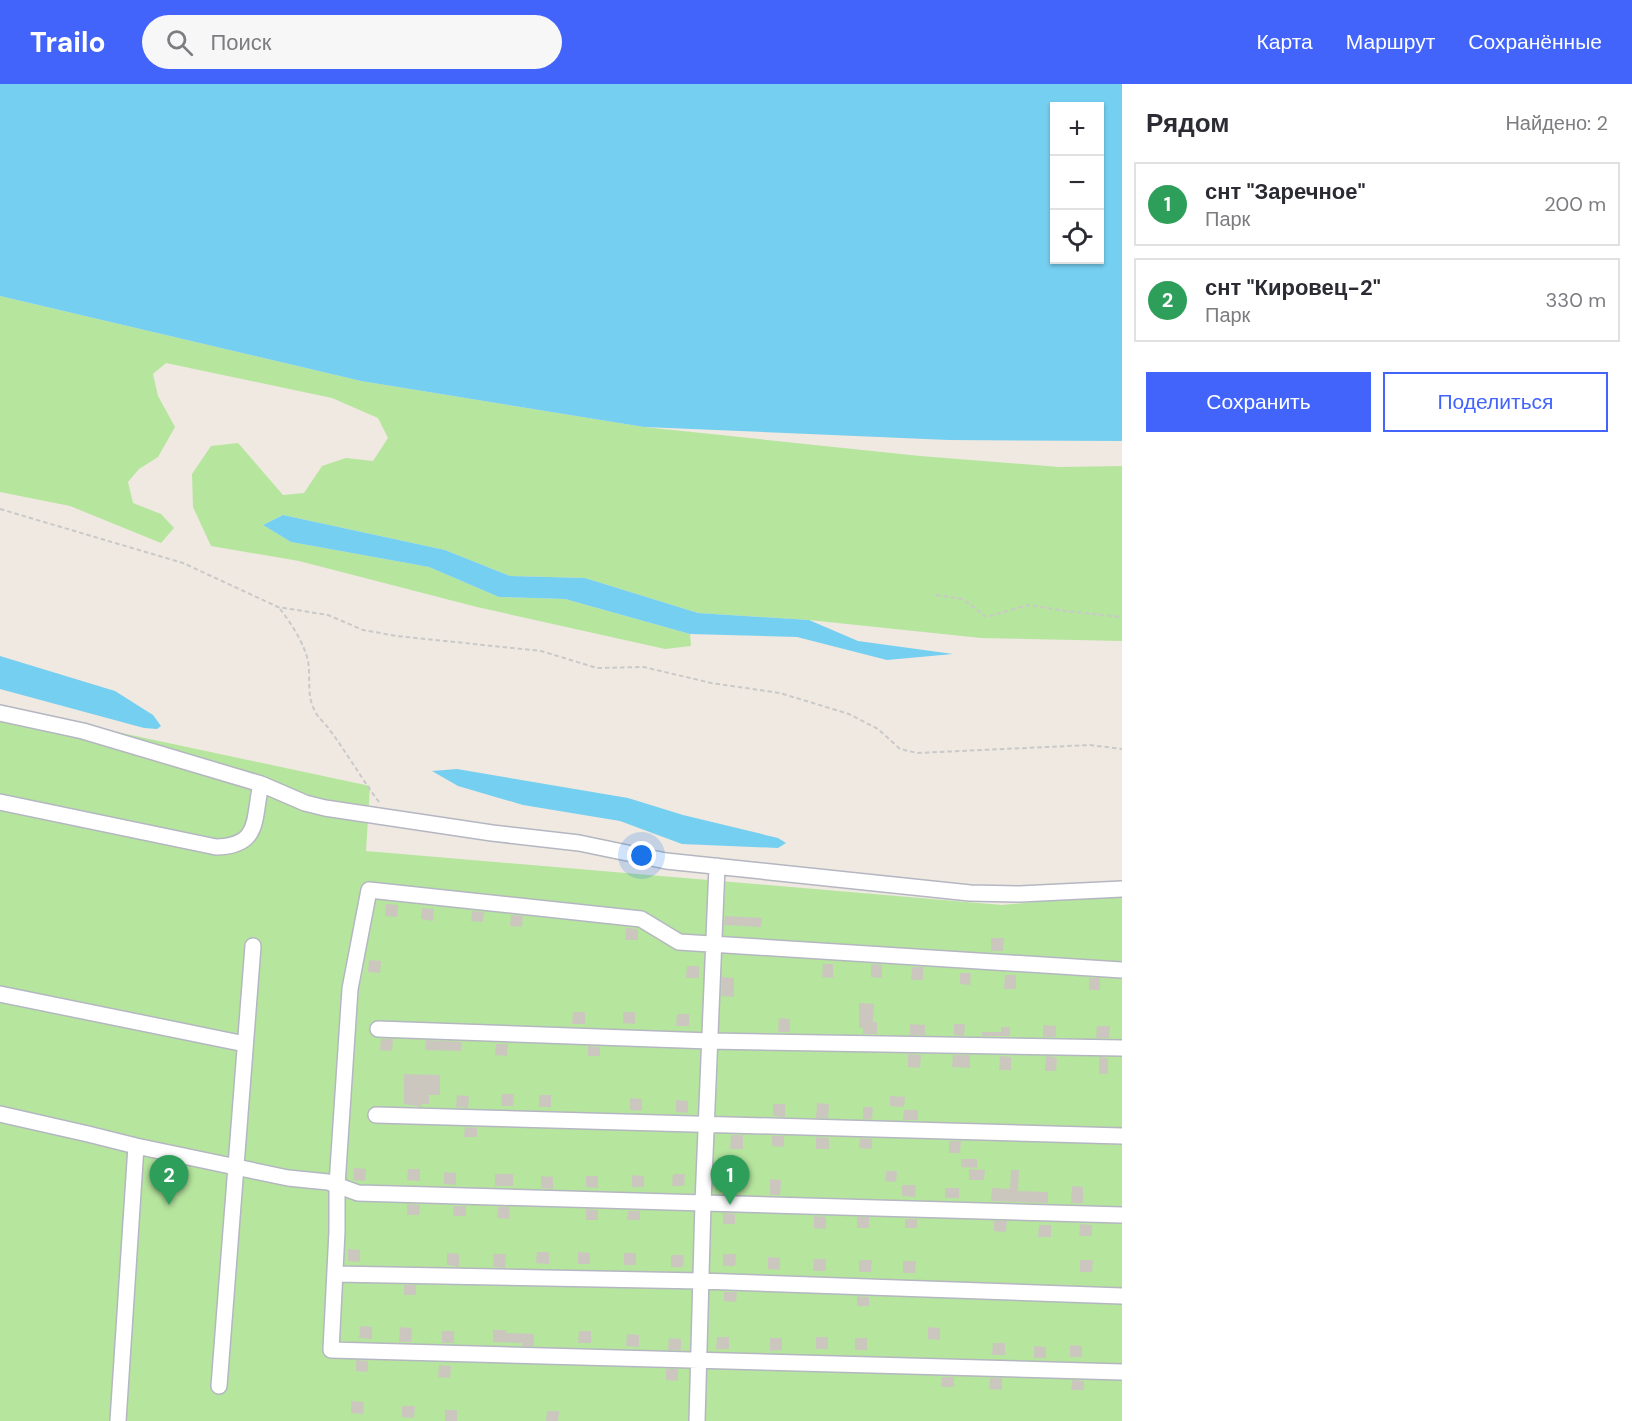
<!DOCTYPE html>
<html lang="ru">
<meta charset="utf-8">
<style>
body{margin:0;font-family:"DM Sans",sans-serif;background:#f7f7f7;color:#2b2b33}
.controls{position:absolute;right:18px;top:18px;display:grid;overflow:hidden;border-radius:0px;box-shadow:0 2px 4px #0004}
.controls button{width:54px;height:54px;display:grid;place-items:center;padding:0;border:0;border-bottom:2px solid #e1e1e2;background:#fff;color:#2b2b33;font:30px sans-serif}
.you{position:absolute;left:642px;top:772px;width:21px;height:21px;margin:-15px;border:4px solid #fff;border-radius:50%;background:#1a73e8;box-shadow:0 0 0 9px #1a73e833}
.badge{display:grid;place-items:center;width:39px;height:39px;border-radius:50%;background:#4264fb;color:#fff;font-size:20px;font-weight:700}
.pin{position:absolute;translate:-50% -50px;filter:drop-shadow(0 2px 3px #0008)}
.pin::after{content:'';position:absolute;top:32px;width:21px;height:18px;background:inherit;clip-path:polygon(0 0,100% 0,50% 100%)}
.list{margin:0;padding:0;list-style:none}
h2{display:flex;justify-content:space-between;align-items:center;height:78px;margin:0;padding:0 24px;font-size:26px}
h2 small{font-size:20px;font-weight:400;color:#7c7c81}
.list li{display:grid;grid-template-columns:39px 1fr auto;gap:18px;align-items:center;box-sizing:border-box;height:84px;margin:0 12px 12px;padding:0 12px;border:2px solid #e1e1e2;border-radius:0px}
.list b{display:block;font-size:22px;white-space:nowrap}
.list p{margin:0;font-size:20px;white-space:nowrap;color:#7c7c81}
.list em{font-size:20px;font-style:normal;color:#7c7c81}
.actions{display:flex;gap:12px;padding:18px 24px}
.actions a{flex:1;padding:14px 0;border:2px solid #4264fb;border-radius:0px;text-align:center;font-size:21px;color:#4264fb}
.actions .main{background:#4264fb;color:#fff}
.icon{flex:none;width:33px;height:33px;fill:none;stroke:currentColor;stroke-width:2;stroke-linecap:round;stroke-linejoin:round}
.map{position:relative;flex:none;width:1122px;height:1337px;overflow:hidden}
header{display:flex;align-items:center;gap:36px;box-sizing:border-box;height:84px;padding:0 30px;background:#4264fb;color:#fff}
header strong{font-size:28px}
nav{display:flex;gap:33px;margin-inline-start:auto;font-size:21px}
.search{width:420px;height:54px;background:#f7f7f7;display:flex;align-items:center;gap:15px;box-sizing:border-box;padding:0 21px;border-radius:33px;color:#7c7c81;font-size:22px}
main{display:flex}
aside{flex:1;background:#fff}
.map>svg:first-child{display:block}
.green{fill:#b6e59e}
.water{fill:#75cff0;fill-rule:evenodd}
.building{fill:#cbc7bf}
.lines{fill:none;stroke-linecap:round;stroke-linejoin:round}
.minor-casing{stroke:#b4b7c1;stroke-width:18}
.path{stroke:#c9c9c9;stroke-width:2;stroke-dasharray:4.5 3;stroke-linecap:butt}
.minor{stroke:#fff;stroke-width:15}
</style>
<header>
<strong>Trailo</strong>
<div class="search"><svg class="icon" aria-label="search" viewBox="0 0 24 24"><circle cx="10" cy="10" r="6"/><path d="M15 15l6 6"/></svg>Поиск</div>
<nav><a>Карта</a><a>Маршрут</a><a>Сохранённые</a></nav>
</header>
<main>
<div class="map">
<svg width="1122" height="1337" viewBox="0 0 1122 1337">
<rect width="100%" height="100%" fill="#efe9e1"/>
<path class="green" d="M 0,212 L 361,297 L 644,343 L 920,372 L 1059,383 L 1122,382 L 1122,557 L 981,554 L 809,536 L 698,529 L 585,494 L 510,492 L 445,466 L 283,431 L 263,441 L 291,458 L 429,483 L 499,513 L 565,515 L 690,550 L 691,562 L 665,565 L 477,523 L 299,477 L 211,462 L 193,423 L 192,390 L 211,362 L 238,359 L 283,411 L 304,409 L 322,382 L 346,374 L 373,377 L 388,354 L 378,334 L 332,314 L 166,279 L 153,290 L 158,312 L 175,343 L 158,373 L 139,385 L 128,398 L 133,419 L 161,430 L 174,444 L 161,459 L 70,422 L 0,408 Z
M 0,623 L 370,702 L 366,767 L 1002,821 L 1122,810 L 1122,1337 L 0,1337 Z"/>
<path class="water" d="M 0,0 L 1122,0 L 1122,357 L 949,356 L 644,343 L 361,297 L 0,212 ZM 1054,22 L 1100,22 L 1100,176 L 1054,176 Z
M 283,431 L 445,466 L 510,492 L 585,494 L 698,529 L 809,536 L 858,557 L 953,570 L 887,576 L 797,553 L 690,550 L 565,515 L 499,513 L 429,483 L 291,458 L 263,441 Z
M 0,572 L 115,607 L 153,631 L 161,642 L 157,645 L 144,644 L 0,605 Z
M 457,685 L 628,714 L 683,731 L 778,754 L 786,759 L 778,764 L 682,760 L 620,737 L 523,721 L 458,702 L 432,687 Z"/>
<path class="building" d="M 386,820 L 398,821 L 397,833 L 385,832 Z
M 422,824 L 434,825 L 433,837 L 421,835 Z
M 472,827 L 484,828 L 483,838 L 471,837 Z
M 511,831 L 523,832 L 522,843 L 510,842 Z
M 725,832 L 762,834 L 761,843 L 724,841 Z
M 626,844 L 638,845 L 638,856 L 625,856 Z
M 991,854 L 1004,854 L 1003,867 L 991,867 Z
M 369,876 L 381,877 L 380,889 L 368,888 Z
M 823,880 L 833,880 L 833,894 L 822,893 Z
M 871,880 L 882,881 L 882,894 L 871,893 Z
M 687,882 L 699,882 L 699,894 L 686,894 Z
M 912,883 L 923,883 L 923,896 L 911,896 Z
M 960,889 L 971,889 L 970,901 L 960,900 Z
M 1005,891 L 1016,891 L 1016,905 L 1004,905 Z
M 722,893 L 734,894 L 734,913 L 721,912 Z
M 1089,894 L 1100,894 L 1100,906 L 1089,906 Z
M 859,919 L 874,920 L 873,938 L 877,938 L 877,950 L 863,950 L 863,944 L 859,944 Z
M 573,928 L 585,928 L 585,940 L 572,940 Z
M 623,928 L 635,928 L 635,940 L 623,939 Z
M 677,930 L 689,930 L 689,942 L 676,942 Z
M 779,934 L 790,935 L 790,948 L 778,948 Z
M 910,940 L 925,941 L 925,951 L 910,951 Z
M 954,940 L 965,940 L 964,952 L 954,951 Z
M 1043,941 L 1056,942 L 1056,953 L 1043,953 Z
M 1097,942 L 1110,942 L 1109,954 L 1096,954 Z
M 1001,943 L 1010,943 L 1010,952 L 982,952 L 982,948 L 1001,948 Z
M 381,955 L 393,955 L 392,967 L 380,966 Z
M 426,956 L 462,958 L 461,967 L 425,966 Z
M 496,960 L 508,960 L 507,972 L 495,971 Z
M 588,962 L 600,963 L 600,972 L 588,972 Z
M 908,970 L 921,971 L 920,984 L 908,983 Z
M 953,971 L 970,971 L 970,984 L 952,983 Z
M 1000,972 L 1011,973 L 1011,986 L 999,986 Z
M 1046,972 L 1055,973 L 1057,975 L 1056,987 L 1045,987 Z
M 1099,973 L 1108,974 L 1108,990 L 1099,990 Z
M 404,990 L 440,991 L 440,1011 L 429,1011 L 429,1020 L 422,1020 L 422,1023 L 404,1020 Z
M 502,1010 L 514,1010 L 513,1022 L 501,1022 Z
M 457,1011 L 469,1012 L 468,1024 L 456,1023 Z
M 539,1011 L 551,1011 L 551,1023 L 539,1023 Z
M 890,1012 L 905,1013 L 904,1023 L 890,1022 Z
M 630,1014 L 642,1015 L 642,1027 L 630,1026 Z
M 676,1016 L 688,1017 L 688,1029 L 676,1028 Z
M 817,1019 L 829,1020 L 828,1034 L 816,1034 Z
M 773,1020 L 785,1020 L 785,1033 L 773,1032 Z
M 863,1023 L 873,1023 L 872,1035 L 863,1035 Z
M 904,1026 L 918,1026 L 918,1036 L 903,1036 Z
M 465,1043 L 477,1044 L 477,1053 L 464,1053 Z
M 731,1051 L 743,1051 L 743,1065 L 730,1065 Z
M 772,1052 L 784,1052 L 784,1063 L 772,1062 Z
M 816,1053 L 829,1054 L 829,1065 L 816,1065 Z
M 860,1054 L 872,1055 L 872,1065 L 859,1064 Z
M 949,1057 L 961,1057 L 960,1069 L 949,1069 Z
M 961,1075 L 977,1075 L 977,1084 L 961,1083 Z
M 354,1084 L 366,1085 L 365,1097 L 353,1096 Z
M 408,1085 L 420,1085 L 420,1097 L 407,1096 Z
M 969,1085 L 985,1086 L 984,1096 L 969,1096 Z
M 1011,1086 L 1019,1086 L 1018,1107 L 1048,1108 L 1048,1119 L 991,1117 L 992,1104 L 1010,1105 Z
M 886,1087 L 897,1087 L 896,1098 L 885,1097 Z
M 444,1088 L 456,1089 L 456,1101 L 444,1100 Z
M 495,1090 L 513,1090 L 513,1102 L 495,1102 Z
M 673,1090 L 685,1090 L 684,1102 L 672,1102 Z
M 632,1091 L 644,1092 L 644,1103 L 632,1103 Z
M 541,1092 L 553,1093 L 553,1105 L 541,1104 Z
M 586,1092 L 598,1092 L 598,1104 L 586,1103 Z
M 723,1094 L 737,1094 L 737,1109 L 722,1109 Z
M 770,1095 L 781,1096 L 780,1111 L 770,1111 Z
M 902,1101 L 916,1101 L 915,1113 L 902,1112 Z
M 1072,1102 L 1083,1103 L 1083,1119 L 1071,1119 Z
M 945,1104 L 959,1104 L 959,1114 L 945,1114 Z
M 407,1120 L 420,1121 L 419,1131 L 407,1131 Z
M 454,1122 L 466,1122 L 466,1132 L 453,1132 Z
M 498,1123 L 510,1123 L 509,1135 L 497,1134 Z
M 586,1125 L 598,1126 L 598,1136 L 586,1136 Z
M 628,1127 L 640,1127 L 640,1136 L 627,1136 Z
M 723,1129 L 735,1130 L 735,1140 L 723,1140 Z
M 814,1132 L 826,1133 L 826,1145 L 814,1144 Z
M 857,1133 L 869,1133 L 869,1144 L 857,1144 Z
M 905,1135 L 917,1135 L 917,1144 L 905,1144 Z
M 994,1137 L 1007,1137 L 1006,1148 L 994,1147 Z
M 1080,1140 L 1092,1141 L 1092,1152 L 1079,1152 Z
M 1039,1141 L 1051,1141 L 1051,1153 L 1038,1153 Z
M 348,1165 L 360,1166 L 360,1178 L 348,1177 Z
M 537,1168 L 549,1168 L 549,1180 L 536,1179 Z
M 578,1168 L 590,1169 L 590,1180 L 578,1180 Z
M 447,1169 L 459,1170 L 459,1183 L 447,1181 Z
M 624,1169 L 636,1169 L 636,1181 L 624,1181 Z
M 493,1170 L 506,1170 L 505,1184 L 494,1183 Z
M 723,1170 L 736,1170 L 735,1182 L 723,1182 Z
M 671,1171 L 684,1171 L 683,1183 L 671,1183 Z
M 768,1173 L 780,1174 L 780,1186 L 768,1185 Z
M 814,1175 L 826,1175 L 826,1187 L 813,1187 Z
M 859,1176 L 872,1176 L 871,1188 L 859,1188 Z
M 1080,1176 L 1093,1176 L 1092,1188 L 1080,1188 Z
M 903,1177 L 916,1177 L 915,1189 L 903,1189 Z
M 404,1201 L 416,1201 L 416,1211 L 404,1211 Z
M 724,1208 L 737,1208 L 736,1218 L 724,1217 Z
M 857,1212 L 869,1213 L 869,1222 L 857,1222 Z
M 360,1242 L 372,1243 L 372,1255 L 359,1254 Z
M 400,1243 L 412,1244 L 411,1258 L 399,1258 Z
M 928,1243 L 940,1244 L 940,1256 L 928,1255 Z
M 493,1246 L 506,1246 L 506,1249 L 534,1250 L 534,1262 L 522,1262 L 522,1259 L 493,1258 Z
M 442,1247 L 454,1247 L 454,1259 L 442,1259 Z
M 579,1247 L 591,1247 L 591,1259 L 578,1259 Z
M 627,1250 L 639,1251 L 639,1263 L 626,1262 Z
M 717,1253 L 729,1253 L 729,1265 L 716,1265 Z
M 816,1253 L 828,1253 L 828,1265 L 816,1265 Z
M 669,1254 L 681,1255 L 681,1266 L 668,1266 Z
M 770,1254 L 782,1254 L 782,1266 L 770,1267 Z
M 855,1254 L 867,1254 L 867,1266 L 855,1266 Z
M 993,1259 L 1005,1259 L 1005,1271 L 992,1271 Z
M 1070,1261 L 1082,1262 L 1082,1273 L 1070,1273 Z
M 1034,1262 L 1046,1263 L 1046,1274 L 1034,1274 Z
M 356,1276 L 368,1277 L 368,1288 L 356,1287 Z
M 439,1281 L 451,1282 L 450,1294 L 438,1293 Z
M 666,1285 L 678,1285 L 678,1297 L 666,1296 Z
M 942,1293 L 954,1293 L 954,1303 L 941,1303 Z
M 990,1294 L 1002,1294 L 1002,1306 L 989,1305 Z
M 1072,1296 L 1084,1297 L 1084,1306 L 1071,1306 Z
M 351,1317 L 364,1318 L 363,1330 L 351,1329 Z
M 402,1322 L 415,1322 L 414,1334 L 402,1333 Z
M 445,1326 L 457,1326 L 457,1337 L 445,1337 Z
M 547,1327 L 559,1327 L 558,1337 L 546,1337 Z"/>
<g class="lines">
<g class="minor-casing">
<path id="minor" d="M 0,629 L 83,647 L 261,700 L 305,719 L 325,724 L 492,749 L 579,759 L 666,777 L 970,809 L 1020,810 L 1122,805
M 0,718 L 216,763 C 261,762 253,735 261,700
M 1122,886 L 679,858 L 641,835 L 369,806 L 350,905 L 337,1101 L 337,1147 L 331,1266 L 1122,1288
M 0,910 L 245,960
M 378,945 L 710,957 L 1122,964
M 0,1030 L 88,1050 L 136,1062 L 288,1094 L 328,1098 L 358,1109 L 1122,1131
M 376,1031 L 1122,1052
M 335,1190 L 701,1197 L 1122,1212
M 219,1302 L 253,862
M 118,1337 L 136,1062
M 697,1337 L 703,1119 L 717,782"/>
</g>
<path class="path" d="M 0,425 L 183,479 L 278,523 L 328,531 L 363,546 L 397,552 L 541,567 L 597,584 L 644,583 L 711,599 L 780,609 L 849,630 L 878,645 L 900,665 L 917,669 L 1090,661 L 1122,665
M 936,511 L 963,515 L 986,533 L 1029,521 L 1065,527 L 1122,533
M 280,525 C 291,539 304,559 308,577 C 311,594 306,611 315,627 C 318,634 325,639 329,645 C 347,669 361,694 379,718"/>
<use href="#minor" class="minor"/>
</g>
</svg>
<div class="controls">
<button>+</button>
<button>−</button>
<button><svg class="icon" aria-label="locate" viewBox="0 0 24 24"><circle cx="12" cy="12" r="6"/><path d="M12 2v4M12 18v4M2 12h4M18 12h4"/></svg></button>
</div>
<div class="you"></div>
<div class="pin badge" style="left:730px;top:1121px;background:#2e9e5b">1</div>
<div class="pin badge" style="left:169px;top:1121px;background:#2e9e5b">2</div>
</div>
<aside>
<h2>Рядом<small>Найдено: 2</small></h2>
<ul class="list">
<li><span class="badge" style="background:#2e9e5b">1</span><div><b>снт &quot;Заречное&quot;</b><p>Парк</p></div><em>200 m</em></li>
<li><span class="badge" style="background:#2e9e5b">2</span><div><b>снт &quot;Кировец-2&quot;</b><p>Парк</p></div><em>330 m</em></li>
</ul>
<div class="actions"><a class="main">Сохранить</a><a>Поделиться</a></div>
</aside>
</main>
